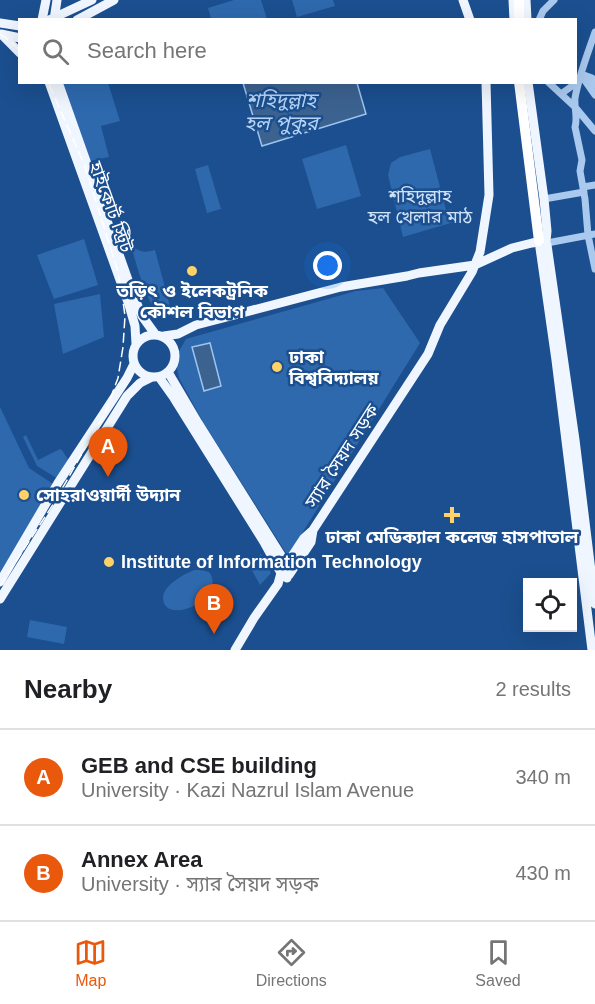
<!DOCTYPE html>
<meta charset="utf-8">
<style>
body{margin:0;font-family:Arial,"Noto Sans Bengali",sans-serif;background:#f6f6f6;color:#202124}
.controls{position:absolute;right:18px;bottom:18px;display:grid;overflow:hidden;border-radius:0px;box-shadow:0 6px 24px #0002}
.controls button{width:54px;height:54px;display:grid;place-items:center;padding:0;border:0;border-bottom:2px solid #e0e0e0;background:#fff;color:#202124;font:30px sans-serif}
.you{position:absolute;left:328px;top:266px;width:21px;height:21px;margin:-15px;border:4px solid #fff;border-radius:50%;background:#1a73e8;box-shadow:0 0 0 9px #1a73e833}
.badge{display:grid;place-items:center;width:39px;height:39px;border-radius:50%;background:#ea580c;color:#fff;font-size:20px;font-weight:700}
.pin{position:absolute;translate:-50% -50px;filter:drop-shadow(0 2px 3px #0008)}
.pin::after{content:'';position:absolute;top:32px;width:21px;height:18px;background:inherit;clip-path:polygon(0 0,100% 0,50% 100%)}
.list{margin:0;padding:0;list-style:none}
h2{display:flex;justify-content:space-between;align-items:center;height:78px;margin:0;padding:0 24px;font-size:26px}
h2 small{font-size:20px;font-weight:400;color:#757577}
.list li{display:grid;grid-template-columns:39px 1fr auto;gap:18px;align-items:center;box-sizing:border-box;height:96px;padding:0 24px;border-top:2px solid #e0e0e0}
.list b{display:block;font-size:22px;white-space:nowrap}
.list p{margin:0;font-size:20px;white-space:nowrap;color:#757577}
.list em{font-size:20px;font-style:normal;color:#757577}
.icon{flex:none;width:33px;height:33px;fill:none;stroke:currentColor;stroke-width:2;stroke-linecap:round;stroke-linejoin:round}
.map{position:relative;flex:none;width:595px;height:650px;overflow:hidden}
.search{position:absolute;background:#fff;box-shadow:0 6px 24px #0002;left:18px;right:18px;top:18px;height:66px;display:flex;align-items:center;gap:15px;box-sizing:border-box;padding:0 21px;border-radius:0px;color:#757577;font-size:22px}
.sheet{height:270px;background:#fff}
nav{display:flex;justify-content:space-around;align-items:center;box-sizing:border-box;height:84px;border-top:2px solid #e0e0e0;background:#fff;font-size:16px;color:#757577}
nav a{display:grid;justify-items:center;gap:3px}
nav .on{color:#ea580c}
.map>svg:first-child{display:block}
.green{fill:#2e69ad}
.water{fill:#3c6290;stroke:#9cc4f0;stroke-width:1.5}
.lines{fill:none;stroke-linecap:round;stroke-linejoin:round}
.minor{stroke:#a9c9ee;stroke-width:7}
.major{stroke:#f0f6ff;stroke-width:9}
.highway{stroke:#fff;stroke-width:10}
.rail{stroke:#fff;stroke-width:1.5;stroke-dasharray:10 4.5;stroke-linecap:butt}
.poi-dot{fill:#ffd166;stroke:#1b4f8f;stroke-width:2}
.labels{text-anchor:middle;stroke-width:5;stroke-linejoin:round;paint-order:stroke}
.park-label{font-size:18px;fill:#cfe3fa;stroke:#1b4f8f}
.street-label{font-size:18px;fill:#fff;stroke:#1b4f8f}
.poi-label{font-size:18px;font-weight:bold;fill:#fff;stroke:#1b4f8f;text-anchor:start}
.water-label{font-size:20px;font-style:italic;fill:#b5d3f5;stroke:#1b4f8f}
</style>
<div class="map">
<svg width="595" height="650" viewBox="0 0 595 650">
<rect width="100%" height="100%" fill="#1b4f8f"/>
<path class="green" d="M 234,0 L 261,0 L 267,19 L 211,19 L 208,8 Z
M 292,0 L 333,0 L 335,6 L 297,17 Z
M 61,83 L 108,83 L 120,121 L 101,126 L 109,157 L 89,161 Z
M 346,145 L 361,196 L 317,209 L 302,159 Z
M 430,149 L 446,210 L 451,209 L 454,222 L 403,237 L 388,175 L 391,163 L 400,157 Z
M 208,165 L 221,209 L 207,213 L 195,169 Z
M 84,239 L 98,285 L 54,299 L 37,255 Z
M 131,246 C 141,252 143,253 155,250 L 172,314 C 166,315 163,315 158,312 C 146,303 136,262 131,246 Z
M 383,288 L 420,343 L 288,556 L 203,422 L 179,378 L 176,364 L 178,353 L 186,339 L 356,291 Z
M 100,294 L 104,337 L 63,354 L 54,304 Z
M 0,407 L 29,468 L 53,484 L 0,575 Z
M 26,435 L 38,460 L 60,449 L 62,450 L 69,461 L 58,479 L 37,466 L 23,437 Z
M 261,554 L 271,573 L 260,585 L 248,563 Z
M 194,570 L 201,570 L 209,572 C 223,591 194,612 175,610 C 171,610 166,608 164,603 C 158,587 183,575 194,570 Z
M 30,620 L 67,627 L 64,644 L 27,637 Z"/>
<path class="water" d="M 243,83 L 357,83 L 366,114 L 262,146 Z
M 210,343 L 221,386 L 204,391 L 192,347 Z"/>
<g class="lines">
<path class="minor" d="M 539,20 L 543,11 L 554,0
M 595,32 C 588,53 579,75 575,98 C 574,107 578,118 575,127 L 582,160 L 580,171 L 585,199 L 588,235 L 595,269
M 581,74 L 592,78 L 595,85
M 581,75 L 595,95
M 548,82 L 575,107 L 595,131
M 561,94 L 579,81
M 583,187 L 595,185
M 544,199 L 584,192
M 547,243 L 595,234"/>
<path class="major" d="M 463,0 L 470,20
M 513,0 L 514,20
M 526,0 L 527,20
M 42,20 L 46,0
M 49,20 L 92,0
M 54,20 L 57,0
M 77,20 L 114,0
M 0,23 L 20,26
M 1,34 L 20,53
M 1,34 L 20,38
M 49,82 L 129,305 L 135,326 L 136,344
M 58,82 L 133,294 L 142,316 L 155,334
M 528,82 L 544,199 L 547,231 L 546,241
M 547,245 L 575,440 L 595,604
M 540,248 L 556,360 L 592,650
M133 356a21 21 0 1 1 42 0a21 21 0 1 1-42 0Z
M 164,336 L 178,334 L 196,325 L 341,287 L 407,276 L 419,273 L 475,265 L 512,248 L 532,243 L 538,242
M 168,372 L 198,423 L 287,565 L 292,570
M 159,377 L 174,398 L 264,542 L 281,573 L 287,578
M 289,575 L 311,542 L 313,530
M 0,582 L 58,483 L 127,378 L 134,364
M 0,599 L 127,396 L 140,383 L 152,377
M 235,650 L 254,618 L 278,584 L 281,573 L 304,538 L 313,530 L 428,354 L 440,325 L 472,272 L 480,252 L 489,195 L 486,82"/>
<path class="highway" d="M 519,20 L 519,0
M 519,82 L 539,241"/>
<path class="rail" d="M 0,34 L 10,41 L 20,51
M 0,586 L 54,503 L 105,413 L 118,378 L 123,347 L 125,316 L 123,301 L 117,268 L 84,164 L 48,82"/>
</g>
<g class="poi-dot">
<circle cx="192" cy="271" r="6"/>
<circle cx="277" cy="367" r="6"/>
<circle cx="24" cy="495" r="6"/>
<path d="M449 506h6v6h6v6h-6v6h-6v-6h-6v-6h6z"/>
<circle cx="109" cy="562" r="6"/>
</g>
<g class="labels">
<g class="park-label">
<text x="420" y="202">শহিদুল্লাহ<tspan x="420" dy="21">হল খেলার মাঠ</tspan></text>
</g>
<g class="street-label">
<text transform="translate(111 207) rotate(70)" y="6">হাইকোর্ট স্ট্রিট</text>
<text transform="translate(342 456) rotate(-57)" y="6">স্যার সৈয়দ সড়ক</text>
</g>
<g class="poi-label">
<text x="192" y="297" text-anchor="middle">তড়িৎ ও ইলেকট্রনিক<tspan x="192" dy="21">কৌশল বিভাগ</tspan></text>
<text x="289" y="363">ঢাকা<tspan x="289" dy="21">বিশ্ববিদ্যালয়</tspan></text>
<text x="36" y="501">সোহরাওয়ার্দী উদ্যান</text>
<text x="452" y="543" text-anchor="middle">ঢাকা মেডিক্যাল কলেজ হাসপাতাল</text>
<text x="121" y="568">Institute of Information Technology</text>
</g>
<g class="water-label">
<text x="281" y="107">শহিদুল্লাহ<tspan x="281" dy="23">হল পুকুর</tspan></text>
</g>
</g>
</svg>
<div class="controls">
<button><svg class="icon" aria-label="locate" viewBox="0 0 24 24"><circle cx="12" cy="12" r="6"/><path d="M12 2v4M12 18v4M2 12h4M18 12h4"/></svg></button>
</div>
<div class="you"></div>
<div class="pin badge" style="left:108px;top:477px">A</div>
<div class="pin badge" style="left:214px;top:634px">B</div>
<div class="search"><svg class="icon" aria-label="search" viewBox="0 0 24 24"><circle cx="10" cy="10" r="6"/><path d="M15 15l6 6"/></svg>Search here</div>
</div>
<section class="sheet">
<h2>Nearby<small>2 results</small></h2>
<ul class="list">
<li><span class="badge">A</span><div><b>GEB and CSE building</b><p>University · Kazi Nazrul Islam Avenue</p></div><em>340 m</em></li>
<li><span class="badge">B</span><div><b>Annex Area</b><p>University · স্যার সৈয়দ সড়ক</p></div><em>430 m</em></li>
</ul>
</section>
<nav>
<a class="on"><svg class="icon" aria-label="map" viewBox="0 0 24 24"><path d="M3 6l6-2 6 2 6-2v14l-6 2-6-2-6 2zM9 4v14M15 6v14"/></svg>Map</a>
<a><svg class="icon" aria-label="directions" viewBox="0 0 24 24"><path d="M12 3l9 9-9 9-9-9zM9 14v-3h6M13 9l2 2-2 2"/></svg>Directions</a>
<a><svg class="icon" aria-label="saved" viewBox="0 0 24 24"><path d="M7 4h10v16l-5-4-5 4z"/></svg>Saved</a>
</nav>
